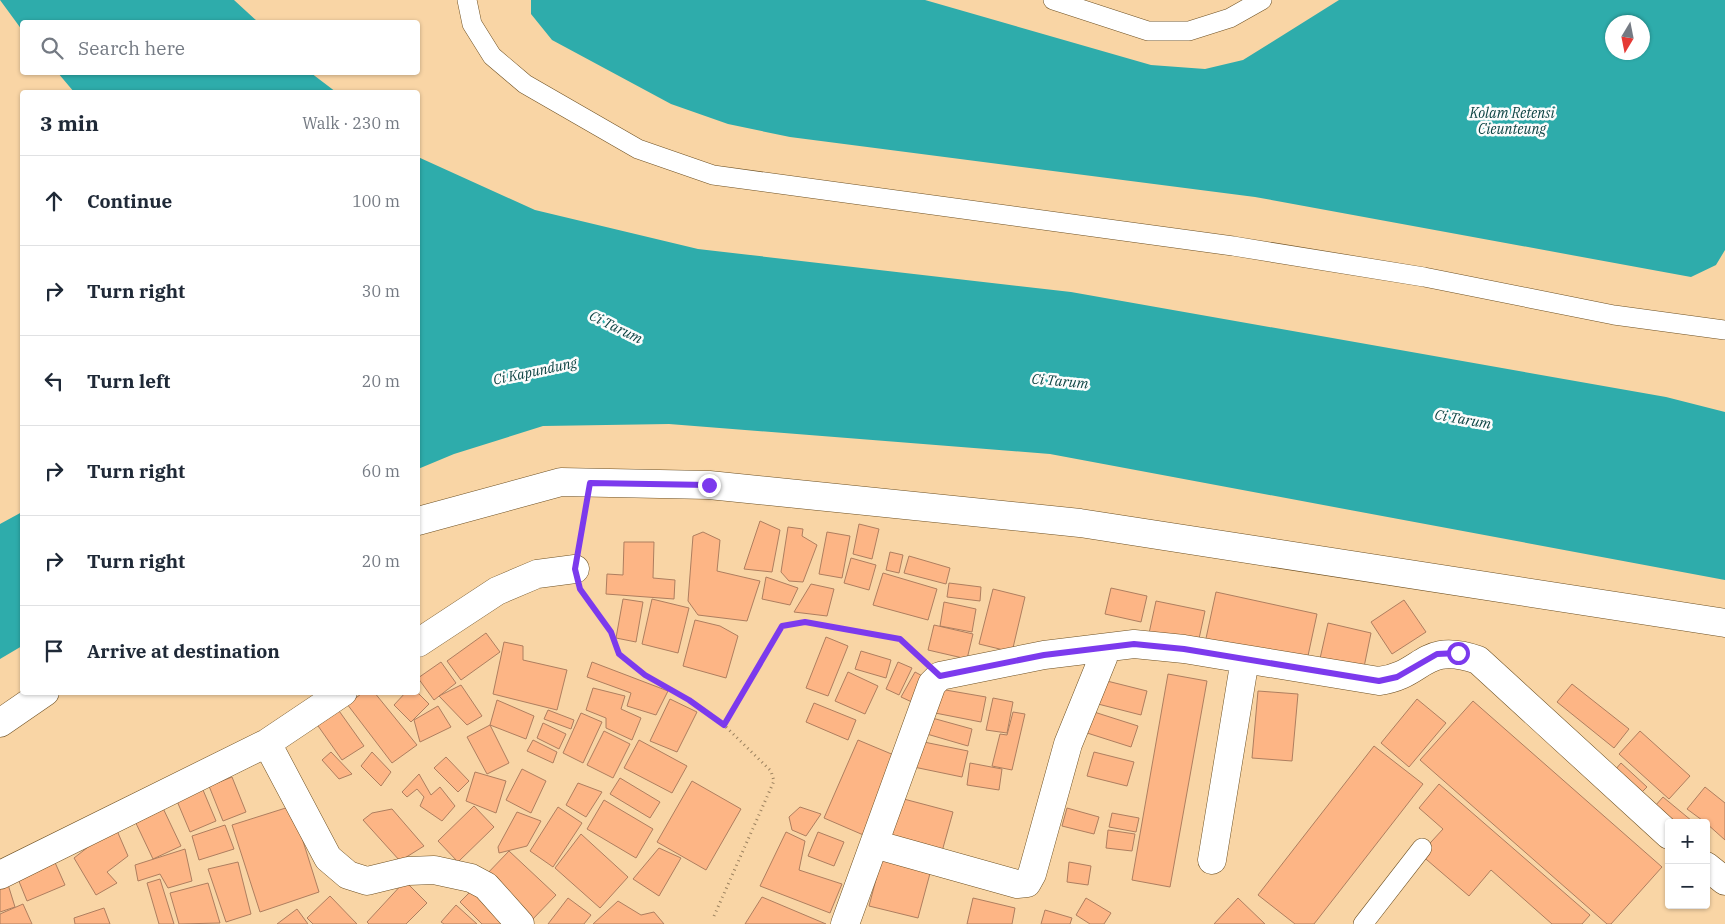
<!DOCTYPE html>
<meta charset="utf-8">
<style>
body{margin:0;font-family:"IBM Plex Serif",serif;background:#f6f6f7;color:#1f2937}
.controls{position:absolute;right:15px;bottom:15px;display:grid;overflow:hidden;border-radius:5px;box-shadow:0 1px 4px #0004}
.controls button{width:45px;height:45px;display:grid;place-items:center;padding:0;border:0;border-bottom:1px solid #e0e1e3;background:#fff;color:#1f2937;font:25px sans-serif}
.compass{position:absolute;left:1605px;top:15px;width:45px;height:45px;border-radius:50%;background:#fff;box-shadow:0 1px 4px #0004;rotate:190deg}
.stop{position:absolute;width:15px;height:15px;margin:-11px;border:4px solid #7c3aed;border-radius:50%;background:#fff}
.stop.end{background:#7c3aed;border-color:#fff;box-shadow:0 1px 5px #0008}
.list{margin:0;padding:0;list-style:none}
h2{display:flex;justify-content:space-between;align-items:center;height:65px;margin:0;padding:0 20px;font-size:21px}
h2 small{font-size:16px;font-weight:400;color:#747a83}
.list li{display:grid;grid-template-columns:32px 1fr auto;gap:15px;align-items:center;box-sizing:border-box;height:90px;padding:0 20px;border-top:1px solid #e0e1e3}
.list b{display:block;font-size:19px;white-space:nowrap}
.list em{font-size:16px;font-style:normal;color:#747a83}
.icon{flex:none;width:28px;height:28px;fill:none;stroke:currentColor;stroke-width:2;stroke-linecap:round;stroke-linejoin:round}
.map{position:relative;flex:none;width:1725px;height:924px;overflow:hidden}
.search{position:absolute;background:#fff;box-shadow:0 1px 4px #0004;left:20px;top:20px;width:400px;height:55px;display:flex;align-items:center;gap:12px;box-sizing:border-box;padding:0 18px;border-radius:5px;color:#747a83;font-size:19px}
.panel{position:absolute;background:#fff;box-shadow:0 1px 4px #0004;left:20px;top:90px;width:400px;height:605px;border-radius:5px}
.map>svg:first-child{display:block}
.water{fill:#2eacab;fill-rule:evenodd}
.building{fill:#fdb585;stroke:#ae7e5f}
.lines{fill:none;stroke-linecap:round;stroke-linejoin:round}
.lane-casing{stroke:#6e5022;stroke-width:20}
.street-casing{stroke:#6e5022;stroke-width:29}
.path{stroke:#9b815f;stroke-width:3;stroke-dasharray:1 4;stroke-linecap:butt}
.lane{stroke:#fff;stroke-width:19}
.street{stroke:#fff;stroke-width:28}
.route{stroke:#7c3aed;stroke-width:6}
.labels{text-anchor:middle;stroke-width:5;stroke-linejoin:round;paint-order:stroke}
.water-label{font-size:14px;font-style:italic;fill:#0d4343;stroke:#fcfcfc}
</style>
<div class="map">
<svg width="1725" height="924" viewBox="0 0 1725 924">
<rect width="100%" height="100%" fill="#f9d5a5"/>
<path class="water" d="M 0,0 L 234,0 L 258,22 L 22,22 L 22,30 Z
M 531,0 L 925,0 L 1151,65 L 1205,69 L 1243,60 L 1339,0 L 1725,0 L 1725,250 L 1716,265 L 1691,277 L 1255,197 L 790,137 L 728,124 L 671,104 L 552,40 L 531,14 ZM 1642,22 L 1642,52 L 1612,52 L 1612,22 Z
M 58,73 L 311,73 L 336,92 L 74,92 Z
M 418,157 L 535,210 L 698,249 L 1071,292 L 1666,397 L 1725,412 L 1725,580 L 1050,454 L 669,424 L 543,426 L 454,454 L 418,469 Z
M 22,512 L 22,646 L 0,659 L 0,524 Z"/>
<path class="building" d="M 760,521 L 780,530 L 772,572 L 744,569 Z
M 859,524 L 879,529 L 872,559 L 853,554 Z
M 788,527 L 803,529 L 802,536 L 817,545 L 803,582 L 789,581 L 781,572 Z
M 703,532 L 720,540 L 717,571 L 760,581 L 747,621 L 698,615 L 688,601 L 693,536 Z
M 827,532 L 850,536 L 842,578 L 819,574 Z
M 624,542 L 654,542 L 653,578 L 675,580 L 674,599 L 606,594 L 607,574 L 623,575 Z
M 890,552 L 903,555 L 899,573 L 886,570 Z
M 909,556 L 950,568 L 946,584 L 904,573 Z
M 851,558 L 876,565 L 869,590 L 844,583 Z
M 883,573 L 937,589 L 928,620 L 873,605 Z
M 766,577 L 798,588 L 790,605 L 762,599 Z
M 949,583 L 981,587 L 980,601 L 947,597 Z
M 811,584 L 834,589 L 827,616 L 794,612 Z
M 1111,588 L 1147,596 L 1141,622 L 1105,614 Z
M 993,589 L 1025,597 L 1012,652 L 979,644 Z
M 1216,592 L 1317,614 L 1306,665 L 1205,643 Z
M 623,599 L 643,602 L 636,642 L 616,638 Z
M 652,599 L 689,608 L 678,653 L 642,644 Z
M 1404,600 L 1426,632 L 1392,654 L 1371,622 Z
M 1156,601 L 1205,611 L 1197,648 L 1148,638 Z
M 944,602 L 976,609 L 972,632 L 940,626 Z
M 695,620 L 720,626 L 738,636 L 726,678 L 683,666 Z
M 1328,623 L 1371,633 L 1363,672 L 1319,663 Z
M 934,625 L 973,634 L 967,659 L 928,650 Z
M 486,633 L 500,652 L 461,680 L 447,661 Z
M 826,637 L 848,646 L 828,696 L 806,688 Z
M 504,642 L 523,646 L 523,660 L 567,670 L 557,710 L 493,694 Z
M 861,651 L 891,660 L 886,678 L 855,669 Z
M 441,662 L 456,683 L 434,700 L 418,678 Z
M 592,662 L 668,691 L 656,715 L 627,706 L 631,693 L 587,677 Z
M 898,662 L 912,668 L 899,695 L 886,689 Z
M 848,672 L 878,686 L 865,714 L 835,701 Z
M 915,672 L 928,679 L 914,703 L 901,697 Z
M 1168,674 L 1207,681 L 1170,887 L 1132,880 Z
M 1103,680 L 1147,691 L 1141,715 L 1098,704 Z
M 1572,684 L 1629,729 L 1614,748 L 1557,702 Z
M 461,685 L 482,716 L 467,725 L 439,696 Z
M 593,688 L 625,696 L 621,709 L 641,718 L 632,740 L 606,728 L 606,718 L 586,710 Z
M 934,688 L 986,697 L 981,722 L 930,712 Z
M 1258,691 L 1298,694 L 1292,761 L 1252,758 Z
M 364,692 L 374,692 L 417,745 L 392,763 L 347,704 Z
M 406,692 L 417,692 L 429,704 L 411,722 L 394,705 Z
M 993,698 L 1013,702 L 1007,733 L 986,730 Z
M 670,699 L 697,712 L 677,752 L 650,741 Z
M 1417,699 L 1446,723 L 1409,767 L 1381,743 Z
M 497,700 L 534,716 L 526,739 L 490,725 Z
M 1473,701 L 1662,867 L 1611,924 L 1607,924 L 1420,760 Z
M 814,703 L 856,720 L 848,740 L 806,722 Z
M 438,706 L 451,727 L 420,742 L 414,720 Z
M 337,708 L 364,746 L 342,760 L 316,723 Z
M 548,710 L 574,720 L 571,729 L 544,719 Z
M 1091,711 L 1138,726 L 1131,747 L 1084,732 Z
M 1013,712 L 1025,714 L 1012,770 L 992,766 L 1000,734 L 1007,735 Z
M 581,713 L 602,722 L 583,763 L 563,753 Z
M 925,716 L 972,729 L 968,746 L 920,732 Z
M 543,723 L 566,734 L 559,749 L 537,738 Z
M 490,725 L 509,763 L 487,774 L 467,737 Z
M 604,731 L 630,744 L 613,778 L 587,765 Z
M 1640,731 L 1690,776 L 1669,799 L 1619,754 Z
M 533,740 L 557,752 L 553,763 L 527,751 Z
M 639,740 L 687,766 L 672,793 L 624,768 Z
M 858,740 L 901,758 L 868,837 L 824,818 Z
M 914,740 L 968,751 L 962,777 L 909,766 Z
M 1374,746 L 1423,784 L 1314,924 L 1295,924 L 1258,895 Z
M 331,752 L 352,774 L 339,779 L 322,760 Z
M 372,752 L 391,772 L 381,786 L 361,766 Z
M 1094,752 L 1134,762 L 1127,786 L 1087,776 Z
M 446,757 L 469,781 L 458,792 L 434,768 Z
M 970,763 L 1002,769 L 999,790 L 967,785 Z
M 1621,763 L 1647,787 L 1634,800 L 1609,777 Z
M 522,769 L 546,781 L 531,813 L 506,800 Z
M 475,772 L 506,781 L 496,813 L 466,801 Z
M 419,774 L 431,795 L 440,787 L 455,806 L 442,821 L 420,806 L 424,797 L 417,789 L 407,797 L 402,792 Z
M 232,777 L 246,812 L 223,821 L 209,786 Z
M 620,778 L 660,802 L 650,818 L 610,794 Z
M 692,781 L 741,809 L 706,870 L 657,842 Z
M 578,783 L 602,792 L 586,817 L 566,805 Z
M 1439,784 L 1590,915 L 1582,924 L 1552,924 L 1491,870 L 1469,896 L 1420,854 L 1443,829 L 1419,808 Z
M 1705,787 L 1725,803 L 1725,840 L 1706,823 L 1687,809 Z
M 203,790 L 216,821 L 190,832 L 177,801 Z
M 1663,797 L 1692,821 L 1691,823 L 1669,823 L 1647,815 Z
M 900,798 L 953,812 L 941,855 L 888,841 Z
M 604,800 L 653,829 L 636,858 L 587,829 Z
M 161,804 L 181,846 L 153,859 L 133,817 Z
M 292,806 L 319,892 L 260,912 L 232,825 Z
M 474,806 L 494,827 L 458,862 L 438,841 Z
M 558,807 L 582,823 L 553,867 L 530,851 Z
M 800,807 L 821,814 L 806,836 L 792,830 L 789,817 Z
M 1067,808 L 1099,817 L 1094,834 L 1062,826 Z
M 392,809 L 424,846 L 400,861 L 363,820 L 372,813 Z
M 517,812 L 541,821 L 527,846 L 499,853 L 498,847 Z
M 1112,813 L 1139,818 L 1136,832 L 1109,827 Z
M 225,825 L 234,849 L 199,860 L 192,836 Z
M 115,826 L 128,856 L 107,872 L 117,883 L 96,895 L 74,858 Z
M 1108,830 L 1135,834 L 1132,851 L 1106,848 Z
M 786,832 L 805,841 L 799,870 L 842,884 L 830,913 L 760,886 Z
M 818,832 L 844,842 L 834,866 L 808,856 Z
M 581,834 L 628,877 L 600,908 L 555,868 Z
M 659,848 L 681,858 L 659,896 L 633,879 Z
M 185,849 L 192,881 L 168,888 L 160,874 L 138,881 L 135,865 Z
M 509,851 L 556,895 L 531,921 L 484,877 Z
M 883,853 L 932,866 L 918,918 L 869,906 Z
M 53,858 L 65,885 L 27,901 L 16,874 Z
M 238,862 L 251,914 L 226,922 L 208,869 Z
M 1069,862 L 1091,866 L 1088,885 L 1067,882 Z
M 6,878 L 15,907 L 0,912 L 0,882 Z
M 160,879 L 174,924 L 159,924 L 147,883 Z
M 405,881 L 427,903 L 406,924 L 369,924 L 367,922 Z
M 208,883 L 220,923 L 179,924 L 170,893 Z
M 479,883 L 519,924 L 482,924 L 460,902 Z
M 330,896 L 357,924 L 313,924 L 307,918 Z
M 762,897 L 826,924 L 745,924 Z
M 568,898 L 591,915 L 584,924 L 548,924 Z
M 973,898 L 1015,908 L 1012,924 L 967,924 Z
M 1086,898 L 1111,913 L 1104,924 L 1090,924 L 1076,915 Z
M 1238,898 L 1265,924 L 1214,924 Z
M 618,901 L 641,915 L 654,912 L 664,924 L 593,924 Z
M 23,904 L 32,924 L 0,924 L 0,914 Z
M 456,905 L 477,924 L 444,924 L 441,922 Z
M 104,908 L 110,924 L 75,924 L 74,918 Z
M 297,909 L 308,924 L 277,924 Z
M 1045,910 L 1072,918 L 1070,924 L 1041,924 Z"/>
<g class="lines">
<g class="lane-casing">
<path id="lane" d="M 467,0 L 472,24 L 492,56 L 525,84 L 638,149 L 713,175 L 1233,246 L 1424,277 L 1614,315 L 1725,330
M 1053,0 L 1148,31 L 1189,31 L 1230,18 L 1262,0
M 1363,924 L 1422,848"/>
</g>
<g class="street-casing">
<path id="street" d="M 418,521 L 561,482 L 709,485 L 1080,523 L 1725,623
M 418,643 L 497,591 L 537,574 L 575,569
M 0,723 L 45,692
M 267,743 L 328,858 L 348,875 L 367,881 L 408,871 L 434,870 L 471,878 L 486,886 L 520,924
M 874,844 L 1017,884 L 1027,883 L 1032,874 L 1068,744 L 1107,648
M 1212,860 L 1245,659
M 1706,866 L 1725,881
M 0,875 L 267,743 L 343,692
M 845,924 L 932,684 L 940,676 L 1044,655 L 1134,644 L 1184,649 L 1379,681 C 1425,675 1422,641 1478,660 L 1669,835"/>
</g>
<path class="path" d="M 580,538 L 585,514
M 586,598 L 611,631 L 619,654 L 645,675 L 689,700 L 724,725 L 783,626 L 805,622 L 900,639 L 917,655
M 714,916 L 774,781 L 771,771 L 724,725"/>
<use href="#lane" class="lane"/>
<use href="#street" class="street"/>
</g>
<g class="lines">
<path class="route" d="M 709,485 L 590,483 L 575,569 L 580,589 L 611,632 L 619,654 L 645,675 L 689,700 L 724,725 L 782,626 L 805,622 L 900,639 L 940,676 L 1044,655 L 1134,644 L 1184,649 L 1379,681 L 1397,677 L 1437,654 L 1458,653"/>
</g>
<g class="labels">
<g class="water-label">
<text x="1512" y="118">Kolam Retensi<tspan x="1512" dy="16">Cieunteung</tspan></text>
<text transform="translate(616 327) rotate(26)" y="5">Ci Tarum</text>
<text transform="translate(535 371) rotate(-12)" y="5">Ci Kapundung</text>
<text transform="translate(1060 381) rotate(5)" y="5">Ci Tarum</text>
<text transform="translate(1463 419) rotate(10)" y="5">Ci Tarum</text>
</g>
</g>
</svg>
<div class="controls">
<button>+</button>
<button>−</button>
</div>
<svg class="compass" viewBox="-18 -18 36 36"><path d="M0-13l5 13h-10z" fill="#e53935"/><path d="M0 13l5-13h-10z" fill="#747a83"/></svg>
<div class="stop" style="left:1458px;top:653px"></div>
<div class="stop end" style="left:709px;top:485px"></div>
<div class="search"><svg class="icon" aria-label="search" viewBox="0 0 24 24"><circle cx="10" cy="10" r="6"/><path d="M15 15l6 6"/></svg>Search here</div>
<section class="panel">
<h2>3 min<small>Walk · 230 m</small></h2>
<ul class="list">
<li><svg class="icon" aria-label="ahead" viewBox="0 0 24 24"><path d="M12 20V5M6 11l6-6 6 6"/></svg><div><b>Continue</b></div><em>100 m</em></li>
<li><svg class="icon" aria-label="right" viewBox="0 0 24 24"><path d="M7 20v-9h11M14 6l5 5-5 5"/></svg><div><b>Turn right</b></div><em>30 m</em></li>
<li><svg class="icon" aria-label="left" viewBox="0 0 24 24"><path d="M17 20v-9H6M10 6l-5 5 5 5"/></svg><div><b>Turn left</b></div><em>20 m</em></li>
<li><svg class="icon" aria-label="right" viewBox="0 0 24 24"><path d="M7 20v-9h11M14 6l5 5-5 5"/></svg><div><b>Turn right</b></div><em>60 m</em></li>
<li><svg class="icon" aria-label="right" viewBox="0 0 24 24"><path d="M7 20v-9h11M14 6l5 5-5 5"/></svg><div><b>Turn right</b></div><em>20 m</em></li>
<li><svg class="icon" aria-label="arrive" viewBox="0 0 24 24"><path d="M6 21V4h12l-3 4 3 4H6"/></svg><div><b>Arrive at destination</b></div></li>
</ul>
</section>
</div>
